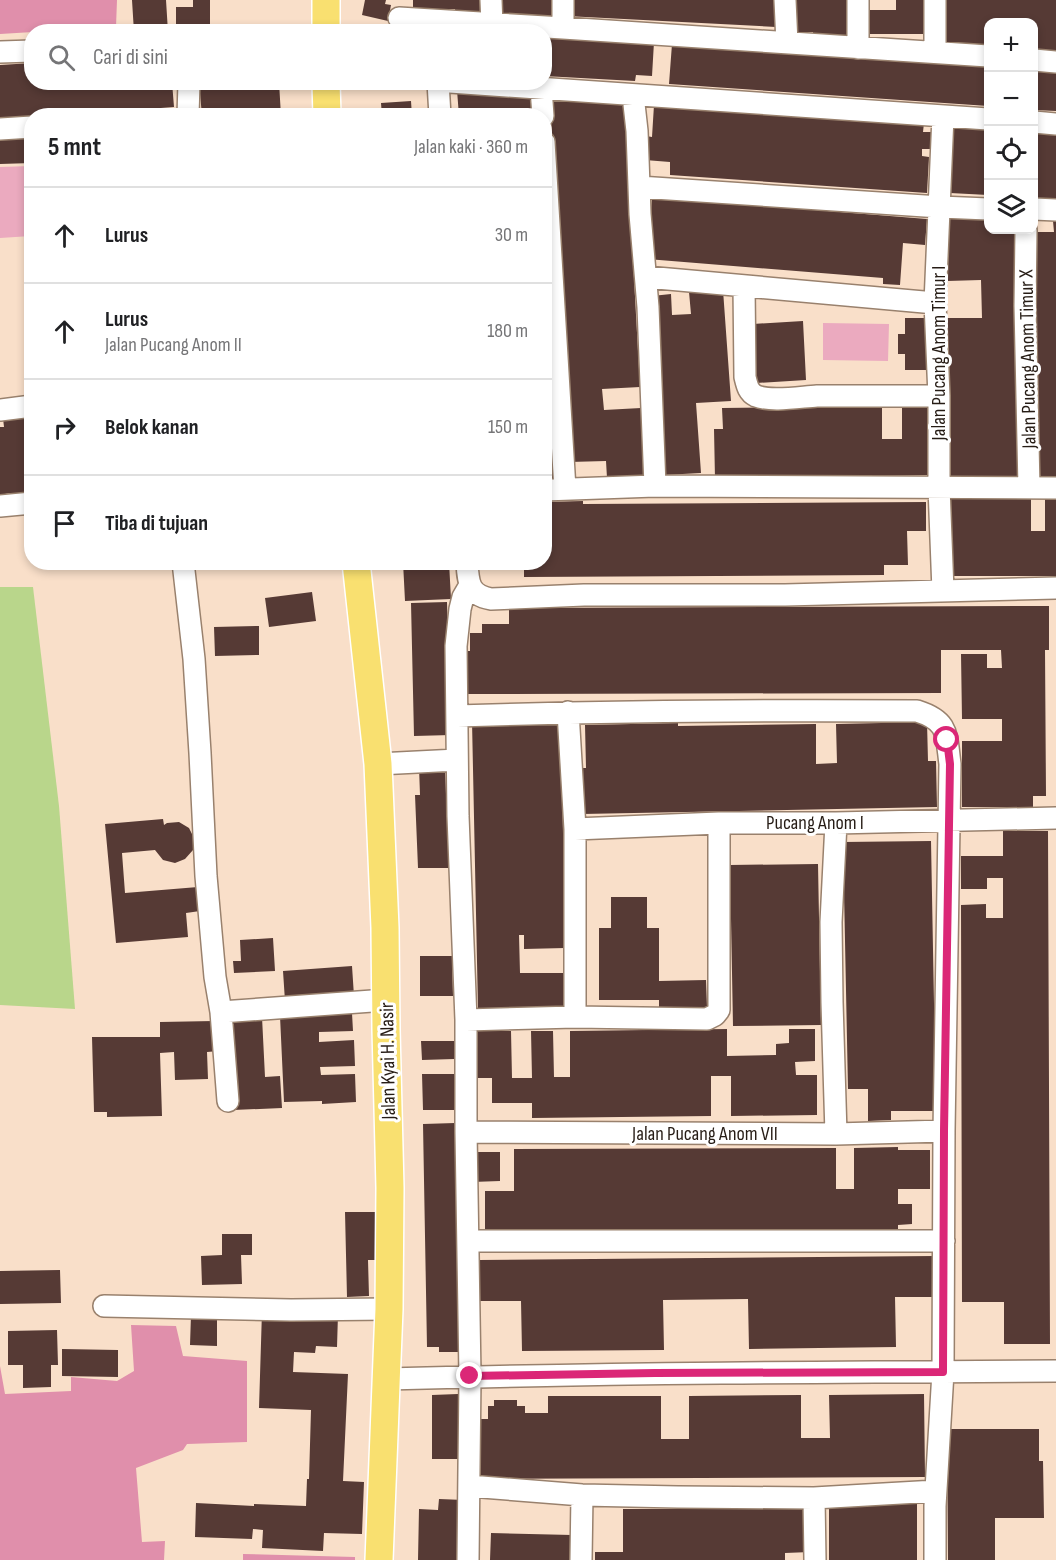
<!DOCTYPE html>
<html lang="id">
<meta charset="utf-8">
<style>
body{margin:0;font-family:"Sofia Sans Condensed",sans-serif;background:#f2f2f2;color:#202124}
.controls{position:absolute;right:18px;top:18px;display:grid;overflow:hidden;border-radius:12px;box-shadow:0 3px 9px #0003}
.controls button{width:54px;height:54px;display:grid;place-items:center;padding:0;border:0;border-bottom:2px solid #e0e0e0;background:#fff;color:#202124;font:30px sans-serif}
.stop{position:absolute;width:18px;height:18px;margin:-14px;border:4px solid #db2777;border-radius:50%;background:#fff}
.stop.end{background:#db2777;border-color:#fff;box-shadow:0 2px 6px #0008}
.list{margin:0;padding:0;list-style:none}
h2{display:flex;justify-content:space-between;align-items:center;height:78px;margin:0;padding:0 24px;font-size:26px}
h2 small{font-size:20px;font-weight:400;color:#757577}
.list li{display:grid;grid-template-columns:39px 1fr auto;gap:18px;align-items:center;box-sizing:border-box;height:96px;padding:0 24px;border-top:2px solid #e0e0e0}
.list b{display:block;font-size:22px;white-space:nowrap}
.list p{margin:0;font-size:20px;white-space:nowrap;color:#757577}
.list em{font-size:20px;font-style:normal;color:#757577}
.icon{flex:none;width:33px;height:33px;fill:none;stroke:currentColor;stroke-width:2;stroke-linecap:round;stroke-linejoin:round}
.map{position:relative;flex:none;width:1056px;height:1560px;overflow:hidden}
.search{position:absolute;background:#fff;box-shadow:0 3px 9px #0003;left:24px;top:24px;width:528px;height:66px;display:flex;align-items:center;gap:15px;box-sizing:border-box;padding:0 21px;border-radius:24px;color:#757577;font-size:22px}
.panel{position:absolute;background:#fff;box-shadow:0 3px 9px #0003;left:24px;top:108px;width:528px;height:462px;border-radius:24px}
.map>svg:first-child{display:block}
.green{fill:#ebaabf}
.forest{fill:#e08fab}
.water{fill:#b9d68b}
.building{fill:#563a35}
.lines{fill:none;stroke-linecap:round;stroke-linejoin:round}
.minor-casing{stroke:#99816d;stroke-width:24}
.major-casing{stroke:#fff;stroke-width:30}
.minor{stroke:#fff;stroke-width:21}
.major{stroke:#f9e070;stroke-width:27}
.route{stroke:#db2777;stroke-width:8}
.labels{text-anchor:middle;stroke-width:6;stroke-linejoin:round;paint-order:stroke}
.street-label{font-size:20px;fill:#261c15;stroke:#fff}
</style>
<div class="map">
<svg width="1056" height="1560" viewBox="0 0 1056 1560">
<rect width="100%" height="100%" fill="#f9dfc9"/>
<path class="green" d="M 31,166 L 31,236 L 0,238 L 0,167 Z
M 823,323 L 889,324 L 888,361 L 823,360 Z"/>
<path class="forest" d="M 0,0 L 117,0 L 116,27 L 0,34 Z
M 131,1325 L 176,1326 L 183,1356 L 247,1361 L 247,1442 L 187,1444 L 183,1450 L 136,1468 L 142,1542 L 165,1541 L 164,1560 L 0,1560 L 0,1366 L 5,1394 L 71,1391 L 71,1377 L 117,1381 L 134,1371 Z
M 243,1554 L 355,1557 L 355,1560 L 243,1560 Z"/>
<path class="water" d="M 0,587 L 33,587 L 59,806 L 75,1009 L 0,1005 Z"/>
<path class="building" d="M 132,0 L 166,0 L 168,32 L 134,32 Z
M 193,0 L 210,0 L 210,32 L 176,32 L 176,7 L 193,7 Z
M 365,0 L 386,0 L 385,4 L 391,5 L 388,21 L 362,15 Z
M 413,0 L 485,0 L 485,11 L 455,12 L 455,9 L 413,9 Z
M 496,0 L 554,0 L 554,20 L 495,21 Z
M 567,0 L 778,0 L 776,27 L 566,16 Z
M 789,0 L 852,0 L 853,41 L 813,42 L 813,32 L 790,32 Z
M 896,0 L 927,0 L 927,34 L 870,34 L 870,10 L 896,10 Z
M 941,0 L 1056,0 L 1056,52 L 1034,51 L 1034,22 L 988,22 L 988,48 L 938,44 Z
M 390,28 L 390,32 L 364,32 L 364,29 Z
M 410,28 L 434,29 L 434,32 L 410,32 Z
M 544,36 L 654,42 L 652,76 L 636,75 L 635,81 L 544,76 Z
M 672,44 L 988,66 L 988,106 L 669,84 Z
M 32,63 L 32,82 L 172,82 L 174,107 L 55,116 L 32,116 L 32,117 L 0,120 L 0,65 Z
M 1034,68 L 1056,70 L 1056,111 L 1034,110 Z
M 199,82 L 279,82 L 281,116 L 202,116 Z
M 457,90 L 533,91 L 534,116 L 459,116 Z
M 550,98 L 624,98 L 640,387 L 602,389 L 604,410 L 641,408 L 644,476 L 607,478 L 606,461 L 569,462 Z
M 411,101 L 412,116 L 382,116 L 381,103 Z
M 654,105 L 924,123 L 923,132 L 932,132 L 930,149 L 922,149 L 922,156 L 929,157 L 927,193 L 670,175 L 670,162 L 645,160 L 646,136 L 652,137 Z
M 954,126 L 988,128 L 988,195 L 950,193 Z
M 1034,131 L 1056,132 L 1056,199 L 1034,198 Z
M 32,134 L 32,163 L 0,164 L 0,136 Z
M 652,197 L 927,219 L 925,245 L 903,243 L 900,285 L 883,284 L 883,278 L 647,259 Z
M 988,214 L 988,230 L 1014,230 L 1019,476 L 950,476 L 947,318 L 982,318 L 981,280 L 947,281 L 945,215 Z
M 1053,221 L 1056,221 L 1056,477 L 1032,477 L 1029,232 L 1054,232 Z
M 723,290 L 731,401 L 696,403 L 701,473 L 664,475 L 652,296 L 671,294 L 672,315 L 691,314 L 689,292 Z
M 905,318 L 931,318 L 931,370 L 905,370 L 905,354 L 898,354 L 898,334 L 905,334 Z
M 803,321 L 806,380 L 756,383 L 753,324 Z
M 544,339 L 546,339 L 554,478 L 544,478 Z
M 927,405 L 928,475 L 715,479 L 714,429 L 723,429 L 722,408 L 882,406 L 882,439 L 902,439 L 902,406 Z
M 29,416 L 32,443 L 32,497 L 11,498 L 10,493 L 0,495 L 0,427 L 4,427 L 3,418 Z
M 944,497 L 1031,497 L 1031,531 L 1045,531 L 1045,497 L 1056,497 L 1056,576 L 945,576 Z
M 583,501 L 583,504 L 926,502 L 926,531 L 907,531 L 908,565 L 884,565 L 884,575 L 524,577 L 524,566 L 497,566 L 497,562 L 544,562 L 544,502 Z
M 403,562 L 449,562 L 451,599 L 405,601 Z
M 312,592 L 316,621 L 269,627 L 265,598 Z
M 447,602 L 451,735 L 414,736 L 411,603 Z
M 1049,606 L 1049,650 L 1045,650 L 1046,796 L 1033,796 L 1033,807 L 962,807 L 962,741 L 1002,741 L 1002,719 L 962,719 L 961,654 L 987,654 L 987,668 L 1002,668 L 1001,650 L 941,650 L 941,693 L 466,694 L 466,651 L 470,651 L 470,633 L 482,633 L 482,624 L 509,624 L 509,608 Z
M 259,626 L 259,655 L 215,656 L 214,627 Z
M 561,720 L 565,948 L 524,949 L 524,935 L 519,935 L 520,973 L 565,973 L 566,1008 L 478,1009 L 472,721 Z
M 927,722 L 928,761 L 936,761 L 937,807 L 582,814 L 581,768 L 586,768 L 585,725 L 678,723 L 678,726 L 816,724 L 816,764 L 837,763 L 836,724 Z
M 445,766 L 446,794 L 449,794 L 452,868 L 418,868 L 415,795 L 420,795 L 419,767 Z
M 163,819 L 164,825 L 167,823 L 179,822 L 189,828 L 194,838 L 193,850 L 185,859 L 175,863 L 163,860 L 155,850 L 122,853 L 125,893 L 198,887 L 200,911 L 186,913 L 188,937 L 116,943 L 105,824 Z
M 1003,831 L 1048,831 L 1050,1344 L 1004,1344 L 1004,1302 L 962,1302 L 961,905 L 986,904 L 986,918 L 1003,918 L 1003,878 L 987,878 L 987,889 L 961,889 L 961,856 L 1003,856 Z
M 931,841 L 936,1111 L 891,1111 L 891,1120 L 868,1121 L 868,1089 L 848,1089 L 843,842 Z
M 818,864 L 821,1025 L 733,1026 L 730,865 Z
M 611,897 L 647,897 L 647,928 L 659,928 L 659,981 L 706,980 L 707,1008 L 659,1007 L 659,1000 L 599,1000 L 599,928 L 611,928 Z
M 273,938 L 275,971 L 234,973 L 233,961 L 241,961 L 240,940 Z
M 420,956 L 452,956 L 453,996 L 420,996 Z
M 352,966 L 354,996 L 285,1001 L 283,971 Z
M 352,1013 L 353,1031 L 319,1032 L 319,1042 L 354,1040 L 355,1066 L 320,1067 L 321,1075 L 355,1074 L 356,1102 L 322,1104 L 322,1101 L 284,1102 L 280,1016 Z
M 262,1017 L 265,1077 L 280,1076 L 282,1108 L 233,1110 L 229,1018 Z
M 214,1021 L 219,1051 L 207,1052 L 208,1079 L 175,1080 L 174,1052 L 160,1053 L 162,1116 L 107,1117 L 107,1112 L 94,1112 L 92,1037 L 160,1037 L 160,1022 Z
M 727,1029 L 727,1056 L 776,1055 L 776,1044 L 789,1043 L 789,1029 L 815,1029 L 815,1061 L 795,1062 L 796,1075 L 817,1075 L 817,1115 L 731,1116 L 731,1076 L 711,1076 L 711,1116 L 532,1118 L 532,1103 L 492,1103 L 492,1078 L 477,1078 L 477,1031 L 511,1031 L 512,1078 L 532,1078 L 531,1031 L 553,1031 L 554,1077 L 570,1077 L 570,1031 Z
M 421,1041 L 454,1041 L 454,1059 L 422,1060 Z
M 422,1074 L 454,1074 L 455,1110 L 423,1110 Z
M 455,1123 L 459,1352 L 439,1352 L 439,1347 L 427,1347 L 423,1124 Z
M 898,1147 L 898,1150 L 930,1150 L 930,1189 L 898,1189 L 898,1204 L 912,1204 L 912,1224 L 898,1225 L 898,1234 L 485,1236 L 485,1191 L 514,1191 L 514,1149 L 836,1148 L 836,1189 L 854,1189 L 854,1148 Z
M 472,1152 L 500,1152 L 500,1181 L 472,1182 Z
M 345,1212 L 376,1212 L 377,1260 L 368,1260 L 369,1296 L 347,1297 Z
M 222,1234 L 252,1234 L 252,1255 L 241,1255 L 242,1284 L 202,1285 L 201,1256 L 222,1255 Z
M 935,1256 L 936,1297 L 895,1297 L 896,1347 L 749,1349 L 748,1299 L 663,1300 L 664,1350 L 522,1351 L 521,1301 L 480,1301 L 479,1260 Z
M 60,1270 L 61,1303 L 0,1304 L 0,1271 Z
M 262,1311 L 338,1314 L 337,1347 L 316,1346 L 315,1353 L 294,1352 L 293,1372 L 348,1374 L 343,1481 L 364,1482 L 362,1534 L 324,1533 L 323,1551 L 262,1548 L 263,1530 L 253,1529 L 252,1539 L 195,1537 L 196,1503 L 254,1506 L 254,1504 L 306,1506 L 307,1479 L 309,1479 L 311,1410 L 259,1408 Z
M 191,1315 L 217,1316 L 217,1346 L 190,1345 Z
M 57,1330 L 58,1365 L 51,1365 L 51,1387 L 23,1388 L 23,1365 L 8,1365 L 8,1331 Z
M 62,1349 L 118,1350 L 118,1377 L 62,1376 Z
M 458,1394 L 459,1459 L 432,1459 L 432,1395 Z
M 924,1394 L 925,1477 L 480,1479 L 479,1419 L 488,1419 L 488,1406 L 494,1406 L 494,1400 L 517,1400 L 517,1406 L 525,1406 L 525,1413 L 548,1413 L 548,1396 L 661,1396 L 661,1439 L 689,1439 L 689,1396 L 801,1395 L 801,1438 L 830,1438 L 829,1395 Z
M 947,1429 L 1039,1429 L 1039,1461 L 1043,1461 L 1044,1518 L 995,1518 L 995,1560 L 948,1560 Z
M 439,1499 L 464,1500 L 462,1560 L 418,1560 L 419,1509 L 438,1510 Z
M 829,1503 L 917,1504 L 917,1560 L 829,1560 Z
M 623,1509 L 810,1509 L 810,1552 L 785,1553 L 785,1560 L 595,1560 L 595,1552 L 623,1552 Z
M 491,1533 L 572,1535 L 572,1560 L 490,1560 Z"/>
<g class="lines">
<g class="minor-casing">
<path id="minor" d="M 491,0 L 492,25
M 563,0 L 563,28
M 785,0 L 787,43
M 858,0 L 858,48
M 935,0 L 935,52
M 399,18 L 563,28 L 988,56
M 0,52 L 32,51
M 1034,60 L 1056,62
M 438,82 L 440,116
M 450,82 L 988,119
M 541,88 L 543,116
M 633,95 L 637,131 L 640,214 L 648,307 L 655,486 L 1056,488
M 188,116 L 189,82
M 943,116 L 935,303 L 939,396 L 939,487 L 943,591
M 1034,122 L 1056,124
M 0,129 L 32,127
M 544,142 L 565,489
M 639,187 L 940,207 L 988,209
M 1034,209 L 1056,210
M 1026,230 L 1025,306 L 1029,488
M 646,277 L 935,303
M 744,286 L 745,377 C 747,385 748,392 756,396 C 771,402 800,397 817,396 C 858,396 898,396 939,396
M 0,410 L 32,406
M 544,490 L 655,486
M 0,506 L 32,503
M 183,562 L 194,659 L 200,753 L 206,876 L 215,977 L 221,1012 L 386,1000
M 467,562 C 468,583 469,595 491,599 L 584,595 L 785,595 L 1056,588
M 568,712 L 575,829 L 575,1017
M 457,716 C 610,711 764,710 917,711 C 949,721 946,734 950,764 L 944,1131 L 943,1372 L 935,1506 L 935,1560
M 378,764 L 457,760
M 836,823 L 831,922 L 832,1002 L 836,1134
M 575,829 L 719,823 L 836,823 L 1056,818
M 221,1012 L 228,1101
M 466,1020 L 575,1017 L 707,1019 L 715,1015 L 719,1010 L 719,823
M 466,1132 L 836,1134 L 944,1131
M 468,1241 L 944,1241
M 104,1306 L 291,1310 L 389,1309
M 387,1379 C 610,1373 833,1372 1056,1371
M 469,1486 L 582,1495 L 678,1497 L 814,1498 L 936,1491
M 814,1498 L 815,1560
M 468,1560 L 470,1376 L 466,1132 L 466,1020 L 458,816 L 456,646 L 460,609 L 463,597 L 470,585
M 581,1560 L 582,1495"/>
</g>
<g class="major-casing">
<path id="major" d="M 326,32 L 326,0
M 326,82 L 327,116
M 356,562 L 378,764 L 385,928 L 386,1029 L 390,1188 L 389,1309 L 379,1560"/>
</g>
<use href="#minor" class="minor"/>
<use href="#major" class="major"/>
</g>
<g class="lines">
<path class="route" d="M 470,1376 L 655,1373 L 943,1372 L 944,1131 L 950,764 L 947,740"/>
</g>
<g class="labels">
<g class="street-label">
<text transform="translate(938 353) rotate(-90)" y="7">Jalan Pucang Anom Timur I</text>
<text transform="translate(1027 359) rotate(-91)" y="7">Jalan Pucang Anom Timur X</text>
<text x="815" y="829">Pucang Anom I</text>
<text transform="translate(387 1061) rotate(-91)" y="7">Jalan Kyai H. Nasir</text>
<text x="705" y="1140">Jalan Pucang Anom VII</text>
</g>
</g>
</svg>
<div class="controls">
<button>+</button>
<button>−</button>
<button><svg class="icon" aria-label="locate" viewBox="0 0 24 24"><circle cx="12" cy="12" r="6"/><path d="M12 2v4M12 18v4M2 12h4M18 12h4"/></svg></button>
<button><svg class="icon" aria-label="layers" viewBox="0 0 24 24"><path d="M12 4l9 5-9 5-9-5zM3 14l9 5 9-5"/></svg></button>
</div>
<div class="stop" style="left:947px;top:740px"></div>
<div class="stop end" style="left:470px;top:1376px"></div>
<div class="search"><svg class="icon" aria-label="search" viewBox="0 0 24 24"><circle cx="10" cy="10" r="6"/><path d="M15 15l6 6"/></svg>Cari di sini</div>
<section class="panel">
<h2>5 mnt<small>Jalan kaki · 360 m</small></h2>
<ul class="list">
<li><svg class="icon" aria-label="ahead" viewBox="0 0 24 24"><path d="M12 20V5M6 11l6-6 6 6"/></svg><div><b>Lurus</b></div><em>30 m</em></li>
<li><svg class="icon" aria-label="ahead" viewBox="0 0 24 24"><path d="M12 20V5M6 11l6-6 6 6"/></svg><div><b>Lurus</b><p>Jalan Pucang Anom II</p></div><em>180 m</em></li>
<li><svg class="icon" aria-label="right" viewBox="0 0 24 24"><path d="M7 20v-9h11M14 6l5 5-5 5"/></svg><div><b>Belok kanan</b></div><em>150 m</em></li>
<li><svg class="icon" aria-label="arrive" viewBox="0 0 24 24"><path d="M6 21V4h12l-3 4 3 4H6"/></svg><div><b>Tiba di tujuan</b></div></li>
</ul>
</section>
</div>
